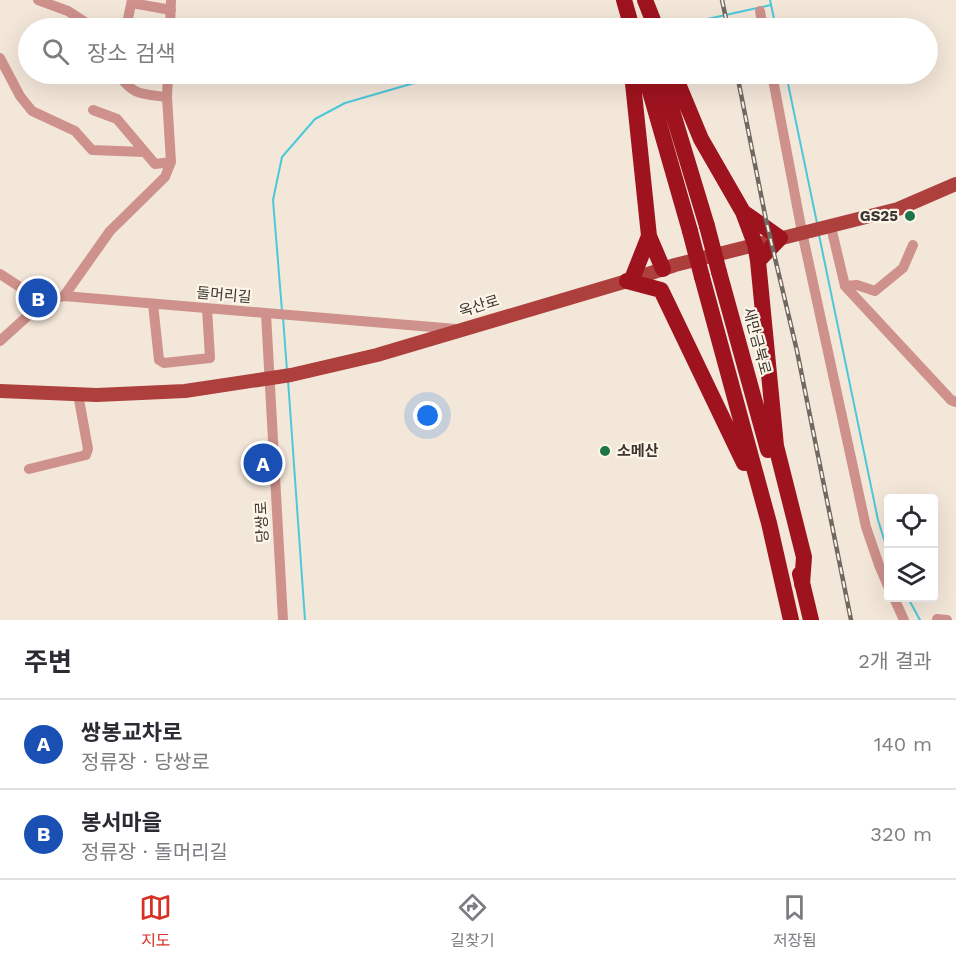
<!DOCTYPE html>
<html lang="ko">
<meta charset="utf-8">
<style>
body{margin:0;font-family:"Work Sans","Noto Sans KR",sans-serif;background:#f2f2f3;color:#2b2b33}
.controls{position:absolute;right:18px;bottom:18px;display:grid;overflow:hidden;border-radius:6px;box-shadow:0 6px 24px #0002}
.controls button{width:54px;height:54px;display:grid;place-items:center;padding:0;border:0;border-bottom:2px solid #e1e1e2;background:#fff;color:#2b2b33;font:30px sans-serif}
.you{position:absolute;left:428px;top:416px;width:21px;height:21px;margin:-15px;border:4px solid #fff;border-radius:50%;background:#1a73e8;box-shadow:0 0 0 9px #1a73e833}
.badge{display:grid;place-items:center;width:39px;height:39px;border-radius:50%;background:#d93025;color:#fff;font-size:20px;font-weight:700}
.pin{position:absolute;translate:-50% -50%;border:3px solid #fff;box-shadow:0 2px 6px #0006}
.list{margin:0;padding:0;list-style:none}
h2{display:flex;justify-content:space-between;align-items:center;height:78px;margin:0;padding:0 24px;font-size:26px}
h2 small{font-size:20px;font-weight:400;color:#7c7c81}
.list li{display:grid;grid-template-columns:39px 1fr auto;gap:18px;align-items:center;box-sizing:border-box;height:90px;padding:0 24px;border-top:2px solid #e1e1e2}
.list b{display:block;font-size:22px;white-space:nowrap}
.list p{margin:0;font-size:20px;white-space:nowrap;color:#7c7c81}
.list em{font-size:20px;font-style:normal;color:#7c7c81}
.icon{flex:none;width:33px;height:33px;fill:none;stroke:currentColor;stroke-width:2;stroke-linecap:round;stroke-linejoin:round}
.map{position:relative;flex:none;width:956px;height:620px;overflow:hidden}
.search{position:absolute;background:#fff;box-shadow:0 6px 24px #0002;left:18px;right:18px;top:18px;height:66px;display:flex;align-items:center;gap:15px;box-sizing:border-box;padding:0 21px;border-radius:33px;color:#7c7c81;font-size:22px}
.sheet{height:258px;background:#fff}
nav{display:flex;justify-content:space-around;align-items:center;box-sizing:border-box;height:84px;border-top:2px solid #e1e1e2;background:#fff;font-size:16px;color:#7c7c81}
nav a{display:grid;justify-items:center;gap:3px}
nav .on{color:#d93025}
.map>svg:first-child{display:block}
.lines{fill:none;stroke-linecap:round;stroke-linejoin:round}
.stream{stroke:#4cc8da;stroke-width:2}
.minor{stroke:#cf918b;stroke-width:10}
.major{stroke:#ad3f3d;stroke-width:14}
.highway{stroke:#9e131e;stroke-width:16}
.rail-casing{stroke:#706961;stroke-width:4.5}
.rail{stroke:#fef5e9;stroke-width:2;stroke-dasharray:7;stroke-linecap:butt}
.highway-bridge{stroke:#9e131e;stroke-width:16}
.poi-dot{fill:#1e7447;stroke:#fef5e9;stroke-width:2}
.labels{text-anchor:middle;stroke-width:4.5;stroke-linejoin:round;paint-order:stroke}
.poi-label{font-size:15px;font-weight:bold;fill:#3b3631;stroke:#fef5e9;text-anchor:end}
.street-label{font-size:15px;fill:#3b3631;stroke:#fef5e9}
</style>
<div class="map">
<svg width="956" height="620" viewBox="0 0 956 620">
<rect width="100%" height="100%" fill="#f3e7d9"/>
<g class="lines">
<path class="stream" d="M 770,0 L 776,28
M 762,7 L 771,5
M 667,28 L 757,8
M 786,74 L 817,223
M 819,235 L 878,520 L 888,552
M 282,311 L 273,200 L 282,157 L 315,119 L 345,103 L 421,81 L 459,74
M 283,317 L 287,371
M 288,380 L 305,620
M 908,598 L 920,620"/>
<path class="minor" d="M 38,0 L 68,11 L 94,28
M 132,3 L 171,10
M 760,11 L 763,28
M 122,28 L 127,23 L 132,0
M 170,28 L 171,0
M 0,58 L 20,96 L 32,111 L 75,131 L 92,150 L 144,152
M 118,74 C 134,96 141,94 167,97
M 772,74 L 802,232 L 866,527 L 879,565 L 888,586
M 93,110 L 117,119 L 155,164 L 171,162
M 831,227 L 845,286 L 951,400 L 956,402
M 0,274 L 43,302
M 845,286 L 857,285 L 875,291 L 903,268 L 913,245
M 64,296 L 110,231 L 165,177 L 171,162 L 167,97 L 168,74
M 153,304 L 159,360 L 164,363 L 210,358 L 207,309
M 266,314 L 283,620
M 0,341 L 43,302 L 64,296 L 456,329
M 29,469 L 86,455 L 88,449 L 78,394
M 894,598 L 904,620
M 937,619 L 947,620"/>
<path class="major" d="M 0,391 L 97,395 L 185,391 L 291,375 L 377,355 L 627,281 L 675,265 L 898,209 L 956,184"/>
<path class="highway" d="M 624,0 L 632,28
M 645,0 L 656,28
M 645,74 L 690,231
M 661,74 L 707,226
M 674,74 L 701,139 L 743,212 L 780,238 L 758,261
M 743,212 L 755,244 L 758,261 L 776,446 L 804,557 L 802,584
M 649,236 L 663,269
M 719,272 L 768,450
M 702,277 L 769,523 L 791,620
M 632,279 L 649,236 L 632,74
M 627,281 L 661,290 L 744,463
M 800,574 L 811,620"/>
<g class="rail-casing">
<path id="rail" d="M 722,0 L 728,28
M 737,74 L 766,220 L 797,351 L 851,620"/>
</g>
<use href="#rail" class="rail"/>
<path class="highway-bridge" d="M 707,226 L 719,272
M 690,231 L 702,277"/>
</g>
<g class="poi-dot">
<circle cx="910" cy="216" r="6"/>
<circle cx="605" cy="451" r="6"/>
</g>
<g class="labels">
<g class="poi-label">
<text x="898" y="221">GS25</text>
<text x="617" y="456" text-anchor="start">소메산</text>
</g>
<g class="street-label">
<text transform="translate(224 295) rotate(5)" y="5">돌머리길</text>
<text transform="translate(479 306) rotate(-17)" y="5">옥산로</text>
<text transform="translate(757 341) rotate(75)" y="5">새만금북로</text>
<text transform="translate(262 522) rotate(-93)" y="5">당쌍로</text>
</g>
</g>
</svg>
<div class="controls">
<button><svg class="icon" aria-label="locate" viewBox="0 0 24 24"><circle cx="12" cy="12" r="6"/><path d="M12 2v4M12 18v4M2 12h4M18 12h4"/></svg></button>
<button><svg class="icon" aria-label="layers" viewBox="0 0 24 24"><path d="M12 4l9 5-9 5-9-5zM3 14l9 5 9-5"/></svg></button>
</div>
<div class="you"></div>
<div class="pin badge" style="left:263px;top:463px;background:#1a4fb4">A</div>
<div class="pin badge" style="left:38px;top:298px;background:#1a4fb4">B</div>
<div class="search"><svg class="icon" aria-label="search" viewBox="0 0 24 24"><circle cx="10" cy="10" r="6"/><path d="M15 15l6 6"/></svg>장소 검색</div>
</div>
<section class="sheet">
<h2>주변<small>2개 결과</small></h2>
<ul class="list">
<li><span class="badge" style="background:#1a4fb4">A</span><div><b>쌍봉교차로</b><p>정류장 · 당쌍로</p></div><em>140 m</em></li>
<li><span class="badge" style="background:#1a4fb4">B</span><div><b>봉서마을</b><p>정류장 · 돌머리길</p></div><em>320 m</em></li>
</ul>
</section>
<nav>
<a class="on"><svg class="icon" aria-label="map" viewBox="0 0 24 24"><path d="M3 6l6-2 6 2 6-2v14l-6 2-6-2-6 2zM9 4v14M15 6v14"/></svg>지도</a>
<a><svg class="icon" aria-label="directions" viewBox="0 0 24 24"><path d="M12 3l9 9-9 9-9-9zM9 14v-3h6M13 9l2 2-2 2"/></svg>길찾기</a>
<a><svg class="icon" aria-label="saved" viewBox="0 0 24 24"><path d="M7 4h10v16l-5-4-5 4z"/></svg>저장됨</a>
</nav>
